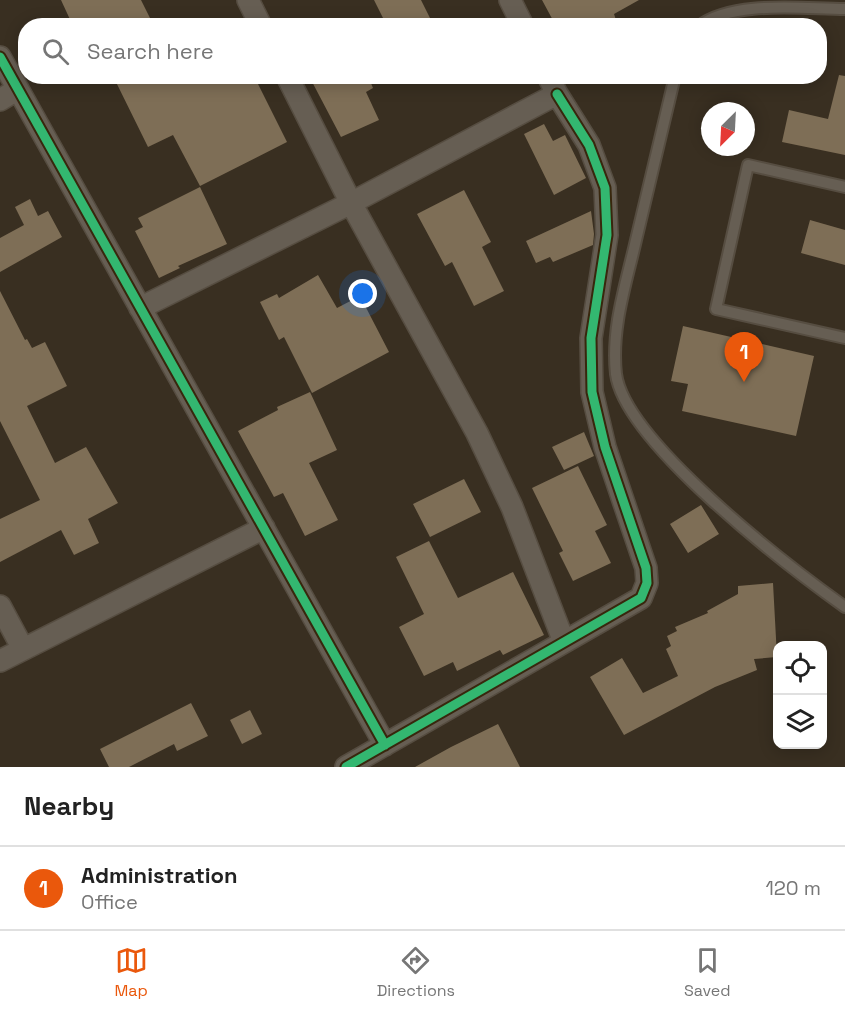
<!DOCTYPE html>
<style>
body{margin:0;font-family:"Space Grotesk",sans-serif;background:#f6f6f6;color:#222}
.controls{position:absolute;right:18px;bottom:18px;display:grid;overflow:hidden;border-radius:12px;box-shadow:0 3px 15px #0003}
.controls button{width:54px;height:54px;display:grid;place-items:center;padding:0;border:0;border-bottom:2px solid #e0e0e0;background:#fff;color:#222;font:30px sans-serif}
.compass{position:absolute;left:701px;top:102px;width:54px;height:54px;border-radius:50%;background:#fff;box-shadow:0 3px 15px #0003;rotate:204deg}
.you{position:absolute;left:363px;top:294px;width:21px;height:21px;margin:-15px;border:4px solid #fff;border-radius:50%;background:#1a73e8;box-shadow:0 0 0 9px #1a73e833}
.badge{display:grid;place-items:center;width:39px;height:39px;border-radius:50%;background:#ea580c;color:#fff;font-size:20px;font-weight:700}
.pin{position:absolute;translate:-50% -50px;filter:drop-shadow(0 2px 3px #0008)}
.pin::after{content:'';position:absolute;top:32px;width:21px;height:18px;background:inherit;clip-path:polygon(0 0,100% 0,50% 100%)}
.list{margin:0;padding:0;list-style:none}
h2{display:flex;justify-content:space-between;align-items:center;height:78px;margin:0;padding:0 24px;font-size:26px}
h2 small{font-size:20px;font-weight:400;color:#767676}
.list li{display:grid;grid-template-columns:39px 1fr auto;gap:18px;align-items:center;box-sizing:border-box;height:84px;padding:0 24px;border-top:2px solid #e0e0e0}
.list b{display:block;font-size:22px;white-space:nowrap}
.list p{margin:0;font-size:20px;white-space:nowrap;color:#767676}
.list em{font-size:20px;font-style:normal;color:#767676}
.icon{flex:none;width:33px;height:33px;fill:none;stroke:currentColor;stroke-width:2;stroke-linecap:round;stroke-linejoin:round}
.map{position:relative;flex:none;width:845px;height:767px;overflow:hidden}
.search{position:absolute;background:#fff;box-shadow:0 3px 15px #0003;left:18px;right:18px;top:18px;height:66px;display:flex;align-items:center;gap:15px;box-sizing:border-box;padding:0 21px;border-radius:24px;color:#767676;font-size:22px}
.sheet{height:162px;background:#fff}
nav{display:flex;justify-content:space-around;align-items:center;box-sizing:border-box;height:84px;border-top:2px solid #e0e0e0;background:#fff;font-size:16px;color:#767676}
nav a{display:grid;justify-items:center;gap:3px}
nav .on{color:#ea580c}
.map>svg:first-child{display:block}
.building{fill:#7e6e56}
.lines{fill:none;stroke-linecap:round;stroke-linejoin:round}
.service-casing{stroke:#564d41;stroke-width:14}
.minor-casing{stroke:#564d41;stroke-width:24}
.service{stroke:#665e53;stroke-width:10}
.minor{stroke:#665e53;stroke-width:21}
.cycleway-casing{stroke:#38270d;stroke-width:13}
.cycleway{stroke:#33b770;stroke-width:9}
</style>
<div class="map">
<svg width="845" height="767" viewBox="0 0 845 767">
<rect width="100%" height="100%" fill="#392f21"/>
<path class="building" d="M 61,0 L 141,0 L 154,26 L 73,26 Z
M 374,0 L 421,0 L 434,26 L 387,26 Z
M 542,0 L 639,0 L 614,14 L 618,26 L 556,26 Z
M 839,75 L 845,76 L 845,155 L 782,142 L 789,110 L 828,119 Z
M 113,76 L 239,76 L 241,81 L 254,76 L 287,142 L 200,186 L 173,135 L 148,147 Z
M 309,76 L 368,76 L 373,88 L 366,92 L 379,120 L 341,137 Z
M 544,124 L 553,141 L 565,135 L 586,178 L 554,195 L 524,134 Z
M 200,187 L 227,244 L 178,266 L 180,268 L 159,278 L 135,231 L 143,227 L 138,218 Z
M 464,190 L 491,242 L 482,247 L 504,291 L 474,306 L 452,262 L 445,266 L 417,214 Z
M 30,199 L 38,216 L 48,211 L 62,237 L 0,272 L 0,238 L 24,225 L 15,207 Z
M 591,211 L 594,234 L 593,245 L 553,262 L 550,257 L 536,263 L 526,241 Z
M 810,220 L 845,230 L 845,265 L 801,253 Z
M 318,275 L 337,308 L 360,296 L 389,352 L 312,393 L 284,337 L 279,340 L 260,302 L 277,294 L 279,298 Z
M 0,291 L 25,340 L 27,339 L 32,348 L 45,342 L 67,386 L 27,406 L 55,463 L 86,447 L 118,503 L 88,519 L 99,543 L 74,555 L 61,530 L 0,562 L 0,519 L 40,500 L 0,421 Z
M 683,326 L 814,356 L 796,436 L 682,411 L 688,384 L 671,381 Z
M 310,392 L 337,450 L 309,463 L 338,520 L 305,536 L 283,493 L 274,497 L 238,431 L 278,410 L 277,407 Z
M 584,432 L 594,456 L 564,470 L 552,447 Z
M 578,466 L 607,525 L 595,531 L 611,563 L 573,581 L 559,553 L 563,551 L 532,488 Z
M 464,479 L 481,512 L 430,537 L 413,504 Z
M 701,505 L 719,534 L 688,553 L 670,524 Z
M 429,541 L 458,598 L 513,572 L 544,635 L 503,655 L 500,650 L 457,671 L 453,662 L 424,676 L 399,627 L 424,614 L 396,557 Z
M 773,583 L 777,657 L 754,659 L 757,670 L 715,687 L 624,735 L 590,677 L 622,658 L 643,693 L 678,676 L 666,649 L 671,646 L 667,636 L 677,631 L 675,627 L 708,613 L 707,611 L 738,594 L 738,586 Z
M 191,703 L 208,736 L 177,751 L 174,744 L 129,767 L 109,767 L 100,749 Z
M 250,710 L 262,734 L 242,744 L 230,720 Z
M 498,724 L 520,767 L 415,767 L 451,747 Z"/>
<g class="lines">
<g class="service-casing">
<path id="service" d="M 699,26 C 734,0 802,9 845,9
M 675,76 C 662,131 649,185 636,240 C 626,284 611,328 616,374 C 625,442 789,567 845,607
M 845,187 L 748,165 L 716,309 L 845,338"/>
</g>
<g class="minor-casing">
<path id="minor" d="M 248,0 L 261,26
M 510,0 L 523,26
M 0,57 L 385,745
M 287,76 L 351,203 L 477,433 L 512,507 L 564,642
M 0,100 L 18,89
M 140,308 L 351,203 L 557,94 L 548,76
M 0,606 L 23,649
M 0,661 L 264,528
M 346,767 L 641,598 L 647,583 L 646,568 L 605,447 L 592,392 L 591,338 L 607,235 L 605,188 L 589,145 L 557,94"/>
</g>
<use href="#service" class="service"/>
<use href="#minor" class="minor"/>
<g class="cycleway-casing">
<path id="cycleway" d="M 0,57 L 385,745
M 346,767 L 641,598 L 647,583 L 646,568 L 605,447 L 592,392 L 591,338 L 607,235 L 605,188 L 589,145 L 557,94"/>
</g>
<use href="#cycleway" class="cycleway"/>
</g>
</svg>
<div class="controls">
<button><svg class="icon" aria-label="locate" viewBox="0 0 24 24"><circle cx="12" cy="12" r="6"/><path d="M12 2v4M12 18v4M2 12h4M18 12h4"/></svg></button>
<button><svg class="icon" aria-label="layers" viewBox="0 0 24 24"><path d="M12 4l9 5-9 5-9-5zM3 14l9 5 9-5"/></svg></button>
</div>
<svg class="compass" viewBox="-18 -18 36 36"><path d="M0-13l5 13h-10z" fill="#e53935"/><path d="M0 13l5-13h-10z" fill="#767676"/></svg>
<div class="you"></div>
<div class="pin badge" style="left:744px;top:382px">1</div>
<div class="search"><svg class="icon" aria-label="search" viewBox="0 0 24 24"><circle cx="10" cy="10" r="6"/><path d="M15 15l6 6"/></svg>Search here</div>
</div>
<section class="sheet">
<h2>Nearby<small></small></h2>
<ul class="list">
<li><span class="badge">1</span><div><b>Administration</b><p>Office</p></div><em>120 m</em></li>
</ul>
</section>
<nav>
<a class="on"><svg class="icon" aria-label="map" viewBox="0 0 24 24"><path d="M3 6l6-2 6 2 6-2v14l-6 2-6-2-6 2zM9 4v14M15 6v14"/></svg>Map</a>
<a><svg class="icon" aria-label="directions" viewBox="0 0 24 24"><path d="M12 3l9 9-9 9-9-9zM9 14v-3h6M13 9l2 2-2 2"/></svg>Directions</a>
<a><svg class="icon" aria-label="saved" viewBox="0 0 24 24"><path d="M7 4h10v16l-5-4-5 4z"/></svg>Saved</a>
</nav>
